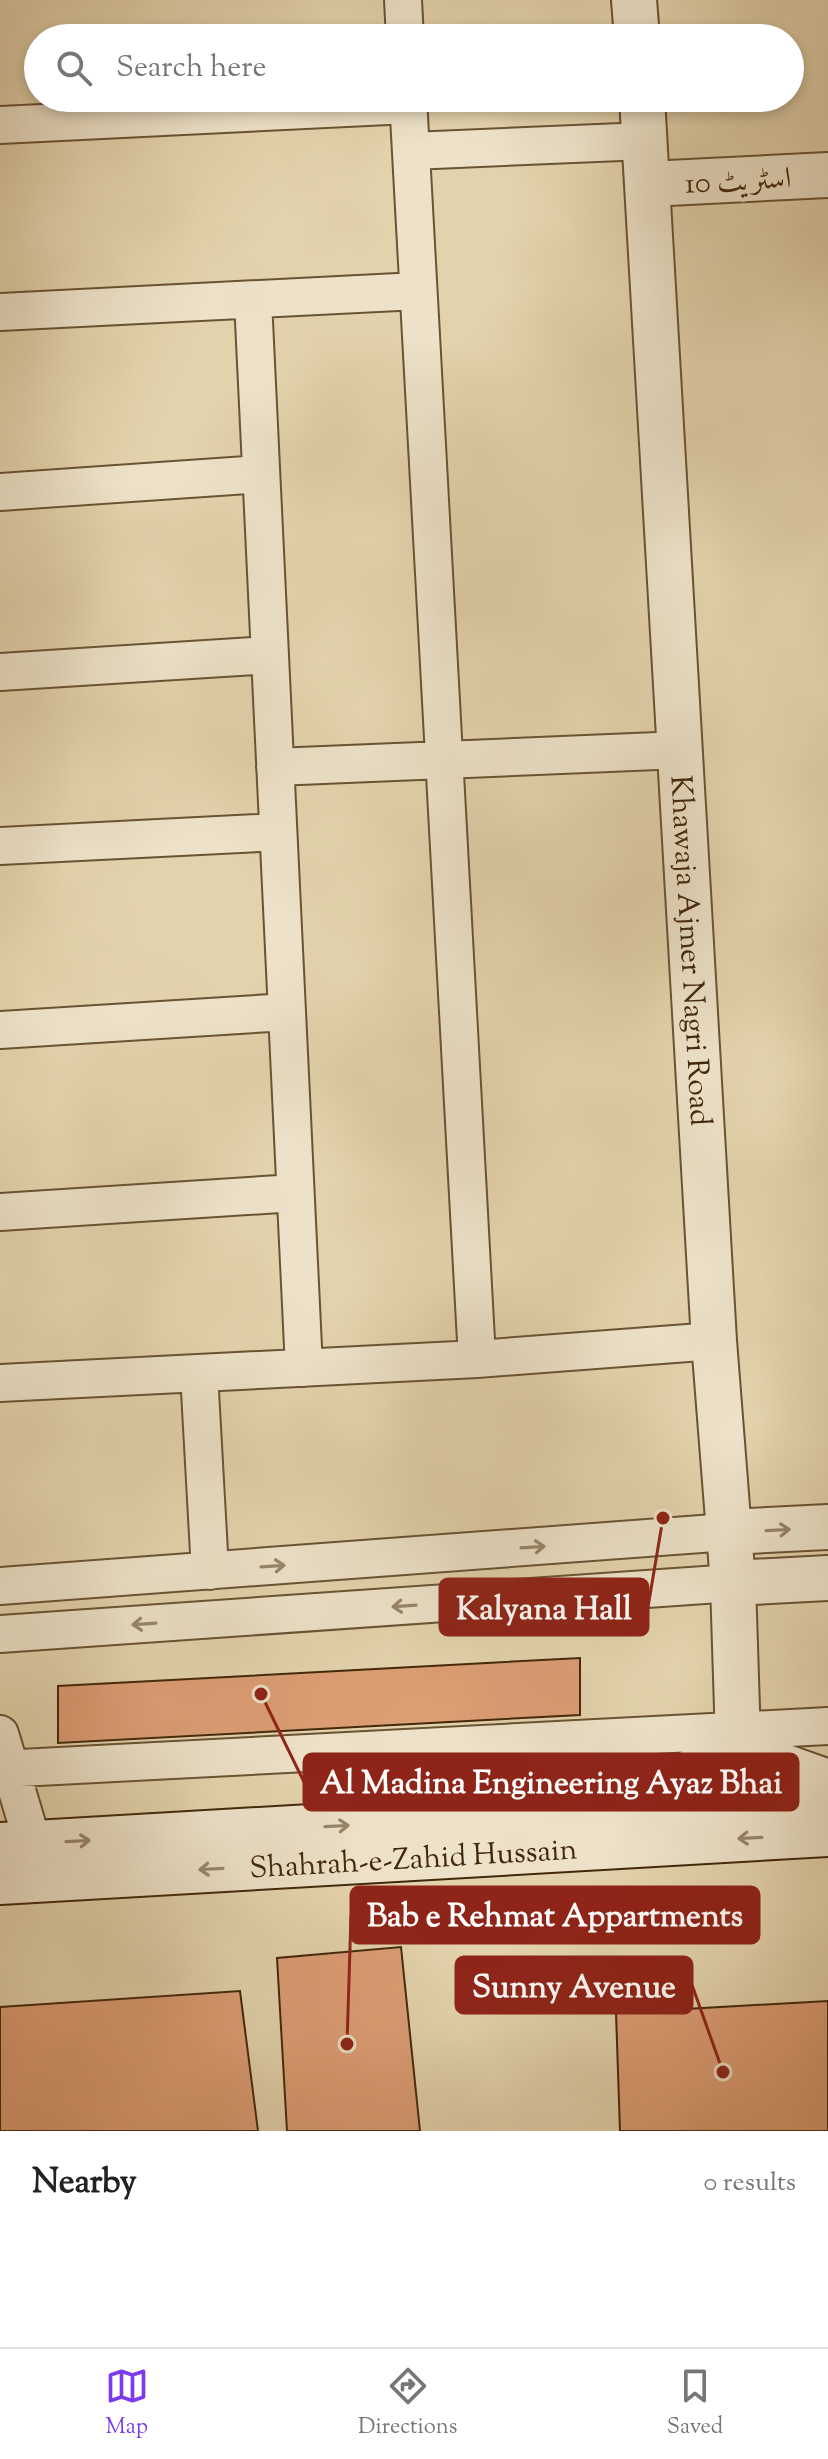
<!DOCTYPE html>
<meta charset="utf-8">
<style>
body{margin:0;font-family:"Sorts Mill Goudy",Amiri,serif;background:#f6f6f6;color:#222}
.list{margin:0;padding:0;list-style:none}
h2{display:flex;justify-content:space-between;align-items:center;height:104px;margin:0;padding:0 32px;font-size:34px}
h2 small{font-size:26px;font-weight:400;color:#767676}
.icon{flex:none;width:44px;height:44px;fill:none;stroke:currentColor;stroke-width:2;stroke-linecap:round;stroke-linejoin:round}
.map{position:relative;flex:none;width:828px;height:2131px;overflow:hidden}
.search{position:absolute;background:#fff;box-shadow:0 4px 12px #0003;left:24px;right:24px;top:24px;height:88px;display:flex;align-items:center;gap:20px;box-sizing:border-box;padding:0 28px;border-radius:44px;color:#767676;font-size:30px}
.sheet{height:216px;background:#fff}
nav{display:flex;justify-content:space-around;align-items:center;box-sizing:border-box;height:112px;border-top:2px solid #e0e0e0;background:#fff;font-size:22px;color:#767676}
nav a{display:grid;justify-items:center;gap:4px}
nav .on{color:#7c3aed}
.map>svg:first-child{display:block}
.building{fill:#dd9d75;stroke:#42280b;stroke-width:2}
.lines{fill:none;stroke-linecap:round;stroke-linejoin:round}
.minor-casing{stroke:#6a5333;stroke-width:40}
.tertiary-casing{stroke:#6a5333;stroke-width:48}
.secondary-casing{stroke:#42280b;stroke-width:48}
.minor{stroke:#ede2c9;stroke-width:36}
.tertiary{stroke:#ede2c9;stroke-width:44}
.secondary{stroke:#ede2c9;stroke-width:44}
.oneway{stroke:#98856a}
.labels{text-anchor:middle;stroke-width:8;stroke-linejoin:round;paint-order:stroke}
.street-label{font-size:30px;fill:#42280b;stroke:#ede2c9}
.leader{fill:none;stroke:#8f2418;stroke-width:3}
.callout-dot{fill:#8f2418;stroke:#ede2c9;stroke-width:3}
.callout{fill:#8f2418;stroke:#8f2418;stroke-width:3}
.callout-label{font-size:32px;text-anchor:middle;font-weight:bold;fill:#fff}
</style>
<div class="map">
<svg width="828" height="2131" viewBox="0 0 828 2131">
<rect width="100%" height="100%" fill="#e3d3ac"/>
<filter id="stains"><feTurbulence type="fractalNoise" baseFrequency=".0025" numOctaves="4"/><feColorMatrix values="0 0 0 0 .2 0 0 0 0 .09 0 0 0 0 .02 0 0 0 .5 -.17"/></filter>
<radialGradient id="worn" r=".72"><stop offset=".6" stop-color="#630" stop-opacity="0"/><stop offset="1" stop-color="#630" stop-opacity=".3"/></radialGradient>
<path class="building" d="M 580,1658 L 580,1715 L 58,1743 L 58,1686 Z
M 401,1947 L 420,2131 L 287,2131 L 277,1958 Z
M 240,1991 L 258,2131 L 0,2131 L 0,2007 Z
M 828,2001 L 828,2131 L 620,2131 L 616,2013 Z"/>
<g class="lines">
<g class="minor-casing">
<path id="minor" d="M 403,0 L 405,38
M 408,98 L 477,1359
M 0,125 L 409,105
M 411,151 L 645,141
M 253,300 L 304,1368
M 0,312 L 418,291
M 0,492 L 261,474
M 0,672 L 270,655
M 275,767 L 681,750
M 0,846 L 278,832
M 0,1030 L 287,1012
M 0,1212 L 295,1193
M 199,1373 L 210,1571
M 0,1383 L 477,1359 L 714,1341
M 0,1586 L 728,1532
M 0,1634 L 733,1583
M 0,1734 L 33,1844
M 0,1769 L 828,1726"/>
</g>
<g class="tertiary-casing">
<g id="tertiary">
<path d="M 634,0 L 637,38"/>
<path id="s1" d="M 642,98 L 714,1341 L 733,1583 L 740,1802"/>
<path d="M 648,184 L 828,175"/>
<path d="M 728,1532 L 828,1527"/>
<path d="M 733,1583 L 828,1578"/>
<path d="M 623,1818 L 694,1770 L 736,1731 L 783,1766 L 828,1782"/>
</g>
</g>
<g class="secondary-casing">
<g id="secondary">
<path d="M 0,1845 L 740,1802 L 828,1795"/>
<path id="s2" d="M 0,1882 L 828,1834"/>
</g>
</g>
<use href="#minor" class="minor"/>
<use href="#tertiary" class="tertiary"/>
<use href="#secondary" class="secondary"/>
</g>
<defs><path id="oneway-shaft" d="M-6 0H5M1.5-3L5.5 0L1.5 3" fill="none" stroke-width="1.6" stroke-linecap="round" stroke-linejoin="round" transform="scale(2)"/></defs>
<g class="oneway">
<use href="#oneway-shaft" transform="translate(778 1530) rotate(-3)"/>
<use href="#oneway-shaft" transform="translate(533 1547) rotate(-4)"/>
<use href="#oneway-shaft" transform="translate(273 1566) rotate(-4)"/>
<use href="#oneway-shaft" transform="translate(404 1606) rotate(176)"/>
<use href="#oneway-shaft" transform="translate(144 1624) rotate(176)"/>
<use href="#oneway-shaft" transform="translate(337 1826) rotate(-3)"/>
<use href="#oneway-shaft" transform="translate(750 1838) rotate(177)"/>
<use href="#oneway-shaft" transform="translate(78 1841) rotate(-3)"/>
<use href="#oneway-shaft" transform="translate(211 1869) rotate(177)"/>
</g>
<g class="labels">
<g class="street-label">
<text transform="translate(738 180) rotate(-3)" y="10">اسٹریٹ 10</text>
<text dy="10" stroke="none"><textPath href="#s1" startOffset="854">Khawaja Ajmer Nagri Road</textPath></text>
<text dy="10" stroke="none"><textPath href="#s2" startOffset="414">Shahrah-e-Zahid Hussain</textPath></text>
</g>
</g>
<path class="leader" d="M663 1518L648 1607M261 1694L304 1782M347 2044L351 1915M723 2072L692 1985"/>
<g class="callout-dot">
<circle cx="663" cy="1518" r="8"/>
<circle cx="261" cy="1694" r="8"/>
<circle cx="347" cy="2044" r="8"/>
<circle cx="723" cy="2072" r="8"/>
</g>
<g class="callout">
<rect x="440" y="1579" width="208" height="56" rx="8"/>
<rect x="304" y="1754" width="494" height="56" rx="8"/>
<rect x="351" y="1887" width="408" height="56" rx="8"/>
<rect x="456" y="1957" width="236" height="56" rx="8"/>
</g>
<g class="callout-label">
<text x="544" y="1619">Kalyana Hall</text>
<text x="551" y="1793">Al Madina Engineering Ayaz Bhai</text>
<text x="555" y="1926">Bab e Rehmat Appartments</text>
<text x="574" y="1997">Sunny Avenue</text>
</g>
<rect width="100%" height="100%" filter="url(#stains)"/>
<rect width="100%" height="100%" fill="url(#worn)"/>
</svg>
<div class="search"><svg class="icon" aria-label="search" viewBox="0 0 24 24"><circle cx="10" cy="10" r="6"/><path d="M15 15l6 6"/></svg>Search here</div>
</div>
<section class="sheet">
<h2>Nearby<small>0 results</small></h2>
<ul class="list">
</ul>
</section>
<nav>
<a class="on"><svg class="icon" aria-label="map" viewBox="0 0 24 24"><path d="M3 6l6-2 6 2 6-2v14l-6 2-6-2-6 2zM9 4v14M15 6v14"/></svg>Map</a>
<a><svg class="icon" aria-label="directions" viewBox="0 0 24 24"><path d="M12 3l9 9-9 9-9-9zM9 14v-3h6M13 9l2 2-2 2"/></svg>Directions</a>
<a><svg class="icon" aria-label="saved" viewBox="0 0 24 24"><path d="M7 4h10v16l-5-4-5 4z"/></svg>Saved</a>
</nav>
